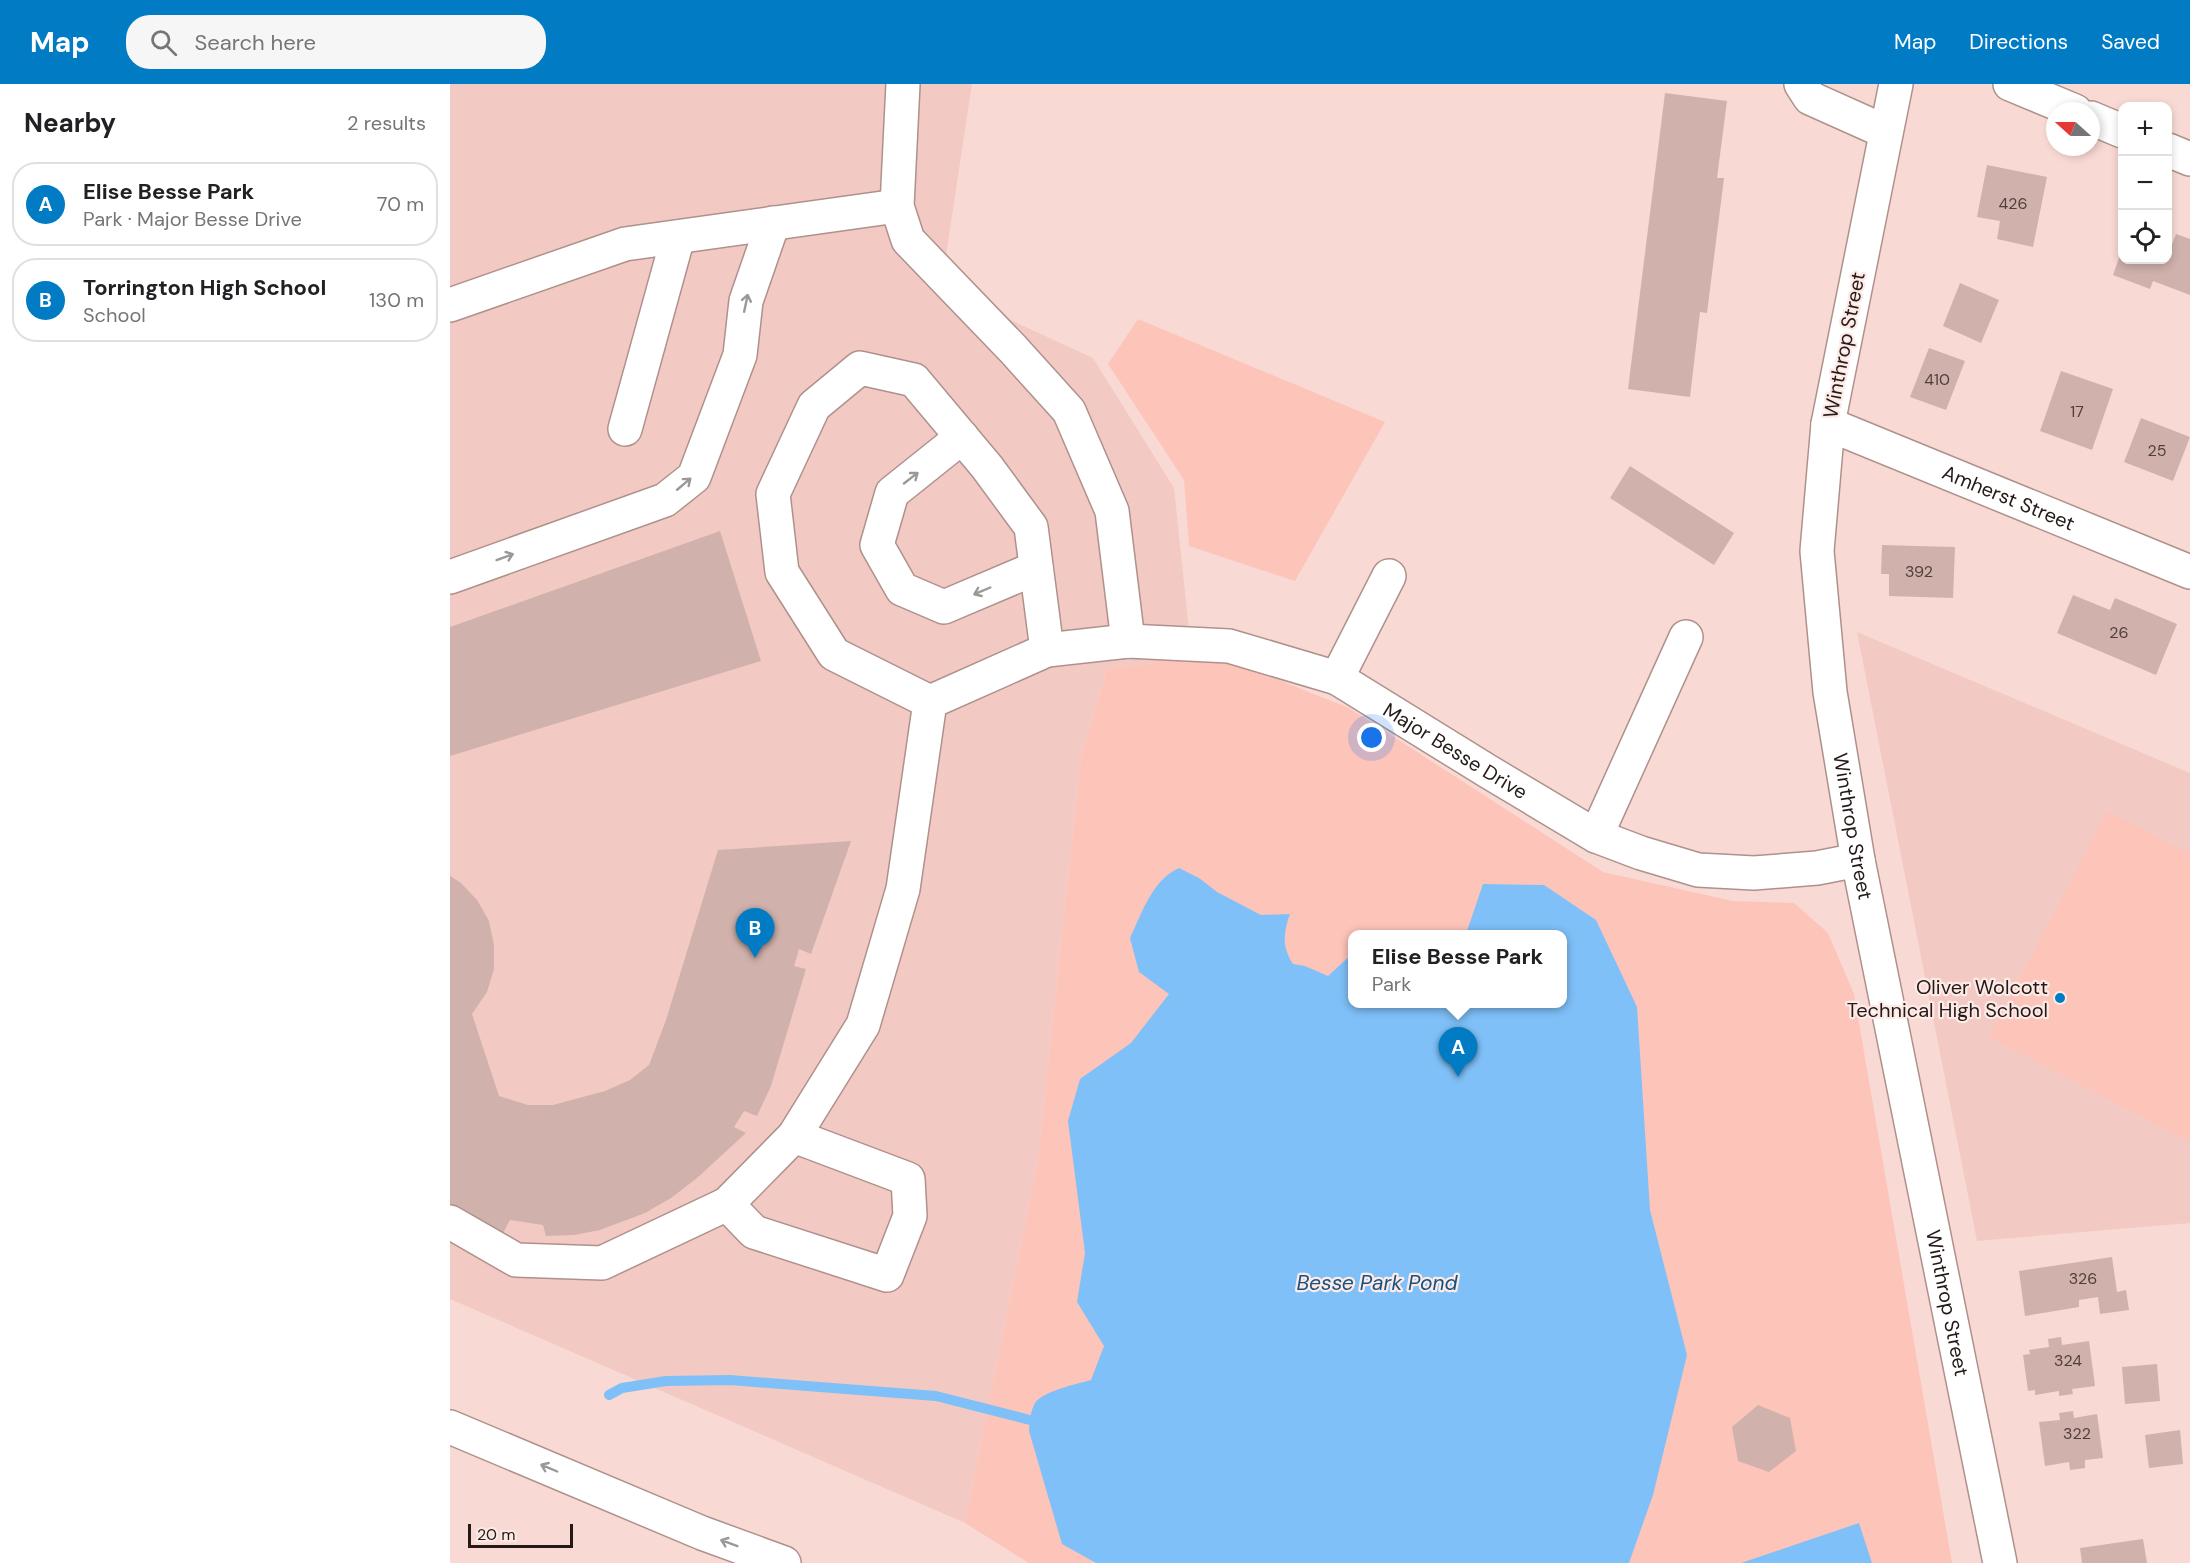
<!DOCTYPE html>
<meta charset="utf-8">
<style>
body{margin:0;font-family:"DM Sans",sans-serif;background:#f6f6f6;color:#202124}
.controls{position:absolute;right:18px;top:18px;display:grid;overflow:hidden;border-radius:12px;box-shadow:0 3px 9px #0003}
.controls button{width:54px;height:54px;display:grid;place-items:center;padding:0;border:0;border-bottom:2px solid #e0e0e0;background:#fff;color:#202124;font:30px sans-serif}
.compass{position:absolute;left:1596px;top:18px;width:54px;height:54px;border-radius:50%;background:#fff;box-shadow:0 3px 9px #0003;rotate:291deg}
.scale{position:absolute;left:18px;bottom:15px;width:105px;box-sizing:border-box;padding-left:6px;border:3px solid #241917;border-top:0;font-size:16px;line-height:21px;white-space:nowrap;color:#241917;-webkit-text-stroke:4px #fdeae6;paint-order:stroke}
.you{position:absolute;left:922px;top:654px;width:21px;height:21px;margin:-15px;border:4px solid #fff;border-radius:50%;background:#1a73e8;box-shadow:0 0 0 9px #1a73e833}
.badge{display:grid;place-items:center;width:39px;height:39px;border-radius:50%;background:#007bc4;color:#fff;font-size:20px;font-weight:700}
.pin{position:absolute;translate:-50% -50px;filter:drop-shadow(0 2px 3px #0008)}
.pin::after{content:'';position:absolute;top:32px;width:21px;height:18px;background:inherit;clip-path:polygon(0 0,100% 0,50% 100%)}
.popup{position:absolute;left:898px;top:846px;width:219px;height:78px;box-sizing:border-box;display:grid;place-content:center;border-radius:12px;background:#fff;filter:drop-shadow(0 2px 4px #0005);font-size:20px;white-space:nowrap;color:#757577}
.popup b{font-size:22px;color:#202124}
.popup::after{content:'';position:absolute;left:50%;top:100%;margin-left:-12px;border:12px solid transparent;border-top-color:#fff}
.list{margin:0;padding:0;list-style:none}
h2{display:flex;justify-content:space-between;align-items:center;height:78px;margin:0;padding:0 24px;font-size:26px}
h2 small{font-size:20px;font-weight:400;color:#757577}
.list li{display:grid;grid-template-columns:39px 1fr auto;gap:18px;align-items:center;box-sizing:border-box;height:84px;margin:0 12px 12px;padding:0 12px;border:2px solid #e0e0e0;border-radius:24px}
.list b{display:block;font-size:22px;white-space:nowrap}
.list p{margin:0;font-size:20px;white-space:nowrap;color:#757577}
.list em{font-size:20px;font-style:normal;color:#757577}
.icon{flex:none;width:33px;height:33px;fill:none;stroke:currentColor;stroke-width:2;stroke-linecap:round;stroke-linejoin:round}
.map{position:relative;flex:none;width:1740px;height:1479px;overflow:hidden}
header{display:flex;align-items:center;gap:36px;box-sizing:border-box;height:84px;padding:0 30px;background:#007bc4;color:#fff}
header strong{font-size:28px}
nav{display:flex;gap:33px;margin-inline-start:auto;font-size:21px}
.search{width:420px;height:54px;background:#f6f6f6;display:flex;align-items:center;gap:15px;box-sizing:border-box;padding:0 21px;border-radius:24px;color:#757577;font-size:22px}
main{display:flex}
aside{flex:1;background:#fff}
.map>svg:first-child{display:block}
.built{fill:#f2cac3}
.green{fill:#fdc4ba;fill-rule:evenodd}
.water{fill:#7fc0f8}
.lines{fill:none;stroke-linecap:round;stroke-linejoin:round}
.stream{stroke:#7fc0f8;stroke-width:10}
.building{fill:#d0b1ac}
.minor-casing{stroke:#af918c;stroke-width:36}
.highway-casing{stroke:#af918c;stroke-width:36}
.minor{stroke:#fff;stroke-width:33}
.highway{stroke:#fff;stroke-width:33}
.oneway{stroke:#9c9897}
.poi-dot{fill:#007bc4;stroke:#fdeae6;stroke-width:2}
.labels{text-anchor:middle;stroke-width:4.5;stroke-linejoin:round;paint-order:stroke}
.number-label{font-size:16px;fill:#4f3f3c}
.street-label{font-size:20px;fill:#241917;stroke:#fdeae6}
.poi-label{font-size:20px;fill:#241917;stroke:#fdeae6;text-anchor:end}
.water-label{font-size:21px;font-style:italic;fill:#15527f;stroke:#fdeae6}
</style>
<header>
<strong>Map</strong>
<div class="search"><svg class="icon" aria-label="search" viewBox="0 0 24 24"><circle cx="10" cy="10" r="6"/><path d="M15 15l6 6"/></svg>Search here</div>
<nav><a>Map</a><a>Directions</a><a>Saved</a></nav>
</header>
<main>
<aside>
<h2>Nearby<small>2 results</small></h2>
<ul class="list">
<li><span class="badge">A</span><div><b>Elise Besse Park</b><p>Park · Major Besse Drive</p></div><em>70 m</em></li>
<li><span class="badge">B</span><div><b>Torrington High School</b><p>School</p></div><em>130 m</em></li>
</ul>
</aside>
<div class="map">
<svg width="1740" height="1479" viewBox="0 0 1740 1479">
<rect width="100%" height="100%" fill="#f9d9d4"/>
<path class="built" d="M 0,0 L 522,0 L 491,204 L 643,274 L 724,404 L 742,574 L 657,585 L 631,673 L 588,1076 L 515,1439 L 0,1215 Z
M 1407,548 L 1740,689 L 1740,1139 L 1527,1157 Z"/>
<path class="green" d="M 688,235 L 935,338 L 845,497 L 739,462 L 734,396 L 658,280 Z
M 742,574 L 799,584 L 899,624 L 1153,788 L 1283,817 L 1344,819 L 1378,849 L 1404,910 L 1502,1479 L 579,1479 L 515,1439 L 588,1076 L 631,673 L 657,585 ZM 903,850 L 1113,850 L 1113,920 L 903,920 Z
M 1657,727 L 1740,770 L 1740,1058 L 1539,953 Z"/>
<path class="water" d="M 729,784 L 749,794 L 767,808 L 811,831 L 840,830 C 833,849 832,863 843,880 L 855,882 L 878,892 L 903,869 L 903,920 L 1113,920 L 1113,850 L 1016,850 L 1033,800 L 1094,801 L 1146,836 L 1187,923 L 1200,1126 L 1237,1271 L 1203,1411 L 1179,1479 L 646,1479 L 612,1460 L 579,1347 C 580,1337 580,1328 585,1319 C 593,1307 627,1300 641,1296 L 654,1262 L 627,1218 L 635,1169 L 618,1037 L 630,995 L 681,959 L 719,910 L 689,888 L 680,854 C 692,829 702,796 729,784 Z
M 1409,1439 L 1422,1479 L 1291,1479 Z"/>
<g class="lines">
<path class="stream" d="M 159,1311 L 172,1304 L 216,1297 L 280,1296 L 486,1312 L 580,1336"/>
</g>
<path class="building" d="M 1215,9 L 1277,17 L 1267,94 L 1274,94 L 1257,229 L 1250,228 L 1240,313 L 1178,305 Z
M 1537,81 L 1597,93 L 1583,163 L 1547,155 L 1550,137 L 1527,133 Z
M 1726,150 L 1740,155 L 1740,211 L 1703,197 L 1700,205 L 1663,191 L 1672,166 L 1672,176 L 1718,176 L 1718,171 Z
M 1510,199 L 1549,216 L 1531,259 L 1493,242 Z
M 1479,264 L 1515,277 L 1496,326 L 1460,313 Z
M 1611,287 L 1663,305 L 1642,366 L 1590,347 Z
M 1691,334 L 1740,353 L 1723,397 L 1674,378 Z
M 1180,382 L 1284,449 L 1264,481 L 1160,414 Z
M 270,447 L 311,577 L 0,672 L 0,543 Z
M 1432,461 L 1505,463 L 1503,514 L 1439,512 L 1439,490 L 1431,490 Z
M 1623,511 L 1660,526 L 1665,514 L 1727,540 L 1706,591 L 1607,549 Z
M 401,757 L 361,870 L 349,865 L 344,882 L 356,885 L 321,1002 L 307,1032 L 294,1027 L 284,1043 L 296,1049 L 247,1094 L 221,1114 L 195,1129 L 150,1146 L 124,1151 L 96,1152 L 93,1141 L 60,1136 L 50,1155 L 0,1128 L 0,792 L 11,799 L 27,816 L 39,837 L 44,861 L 44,885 L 37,908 L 22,930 L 49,1012 L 78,1021 L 103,1021 L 155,1007 L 180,996 L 199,981 L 216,936 L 268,766 Z
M 1662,1173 L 1667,1208 L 1676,1206 L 1679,1226 L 1650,1230 L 1648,1213 L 1629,1216 L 1629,1223 L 1575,1232 L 1569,1187 Z
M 1611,1253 L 1612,1261 L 1639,1257 L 1645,1302 L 1622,1305 L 1623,1310 L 1609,1312 L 1609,1307 L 1585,1311 L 1585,1306 L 1578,1307 L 1573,1271 L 1580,1270 L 1579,1266 L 1599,1263 L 1598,1255 Z
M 1707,1280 L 1710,1317 L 1675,1320 L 1672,1283 Z
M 1308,1321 L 1340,1334 L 1346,1367 L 1319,1388 L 1288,1377 L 1282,1343 Z
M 1623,1327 L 1624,1334 L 1647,1330 L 1653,1374 L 1635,1376 L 1635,1384 L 1620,1386 L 1619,1378 L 1595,1382 L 1589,1338 L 1610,1336 L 1609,1329 Z
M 1730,1346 L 1733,1380 L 1699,1384 L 1695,1351 Z
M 1693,1455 L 1697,1479 L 1632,1479 L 1630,1464 Z"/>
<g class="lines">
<g class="minor-casing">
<g id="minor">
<path d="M 453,0 L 447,122 L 458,156 L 563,265 L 619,327 L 662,427 L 678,557"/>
<path d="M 1351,0 L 1360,14 L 1436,48"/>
<path id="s1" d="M 1446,0 L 1378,340 L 1367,467 L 1380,608 L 1408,776 L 1550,1479"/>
<path d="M 1560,0 L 1625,27"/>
<path d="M 1641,34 L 1672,47"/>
<path d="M 1718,66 L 1740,75"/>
<path d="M 0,221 L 175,160 L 447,122"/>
<path id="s2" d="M 1378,340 L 1740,488"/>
<path d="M 175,345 L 228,153"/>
<path d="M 512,353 L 442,409 L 427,461 L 452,505 L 494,523 L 586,484"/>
<path d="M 0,493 L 215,416 L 244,393 L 290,271 L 296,217 L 323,139"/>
<path d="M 887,594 L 939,492"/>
<path d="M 480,618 L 384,570 L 332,488 L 323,410 L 364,322 L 410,284 L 464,296 L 537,383 L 581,443 L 597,566"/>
<path d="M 1146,752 L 1236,553"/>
<path d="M 277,1120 L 344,1052"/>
<path id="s3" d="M 0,1138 L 66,1176 L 152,1179 L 277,1120 L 304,1148 L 437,1191 L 460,1132 L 458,1095 L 344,1052 L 413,941 L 453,805 L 480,618 L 597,566 L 678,557 L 779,562 L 887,594 L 1039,688 L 1146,752 L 1191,769 L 1248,786 L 1304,789 L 1367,784 L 1408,776"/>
</g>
</g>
<g class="highway-casing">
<path id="highway" d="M 0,1343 L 252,1449 L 334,1479"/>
</g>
<use href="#minor" class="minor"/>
<use href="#highway" class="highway"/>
</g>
<defs><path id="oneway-shaft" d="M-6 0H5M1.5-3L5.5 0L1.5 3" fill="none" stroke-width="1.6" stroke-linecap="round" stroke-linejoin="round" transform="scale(1.5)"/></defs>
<g class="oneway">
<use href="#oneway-shaft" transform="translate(296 219) rotate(-78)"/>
<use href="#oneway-shaft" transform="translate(461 394) rotate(-38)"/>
<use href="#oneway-shaft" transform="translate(234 400) rotate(-40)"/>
<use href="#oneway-shaft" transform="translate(55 473) rotate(-20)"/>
<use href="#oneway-shaft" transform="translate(532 507) rotate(157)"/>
<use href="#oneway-shaft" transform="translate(99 1384) rotate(-157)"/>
<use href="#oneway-shaft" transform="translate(279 1459) rotate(-160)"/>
</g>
<circle class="poi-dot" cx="1610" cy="914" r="6"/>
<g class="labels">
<g class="number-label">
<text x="1563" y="125">426</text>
<text x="1487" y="301">410</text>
<text x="1627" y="333">17</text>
<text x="1707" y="372">25</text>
<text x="1469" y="493">392</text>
<text x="1669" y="554">26</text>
<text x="1633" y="1200">326</text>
<text x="1618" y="1282">324</text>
<text x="1627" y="1355">322</text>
</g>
<g class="street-label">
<text transform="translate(1394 261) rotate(-79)" y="7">Winthrop Street</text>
<text dy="7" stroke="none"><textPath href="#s2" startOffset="195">Amherst Street</textPath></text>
<text dy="7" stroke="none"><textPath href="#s3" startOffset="1725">Major Besse Drive</textPath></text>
<text dy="7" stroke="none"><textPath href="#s1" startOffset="752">Winthrop Street</textPath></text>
<text dy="7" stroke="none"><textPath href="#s1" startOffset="1238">Winthrop Street</textPath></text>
</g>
<g class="poi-label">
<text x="1598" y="910">Oliver Wolcott<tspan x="1598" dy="23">Technical High School</tspan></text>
</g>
<g class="water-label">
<text x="927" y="1206">Besse Park Pond</text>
</g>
</g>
</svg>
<div class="controls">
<button>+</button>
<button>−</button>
<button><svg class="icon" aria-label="locate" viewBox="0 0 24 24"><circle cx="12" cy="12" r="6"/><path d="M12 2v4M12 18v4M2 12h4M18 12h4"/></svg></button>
</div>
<svg class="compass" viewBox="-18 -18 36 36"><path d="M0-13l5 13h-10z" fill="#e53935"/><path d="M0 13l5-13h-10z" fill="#757577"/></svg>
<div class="scale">20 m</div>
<div class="you"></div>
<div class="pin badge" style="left:1008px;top:993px">A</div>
<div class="popup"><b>Elise Besse Park</b>Park</div>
<div class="pin badge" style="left:305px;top:874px">B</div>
</div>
</main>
